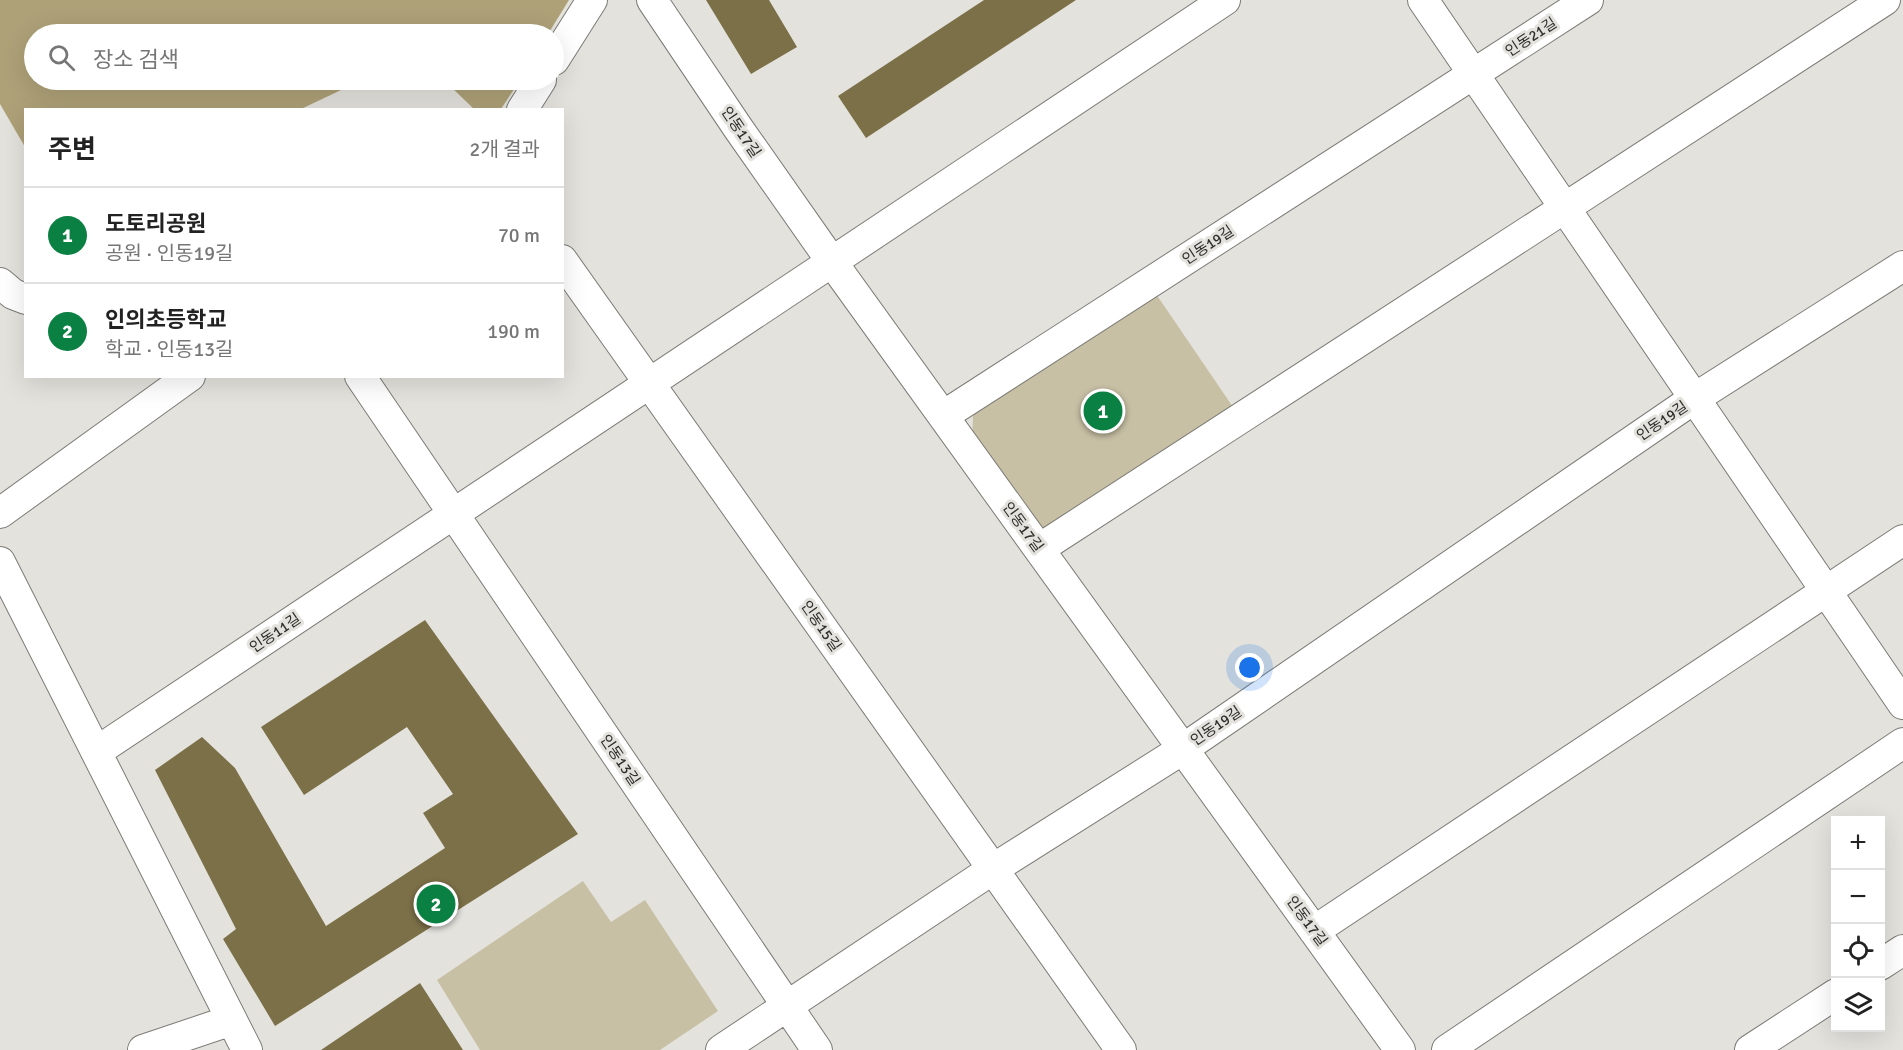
<!DOCTYPE html>
<html lang="ko">
<meta charset="utf-8">
<style>
body{margin:0;font-family:Signika,"Noto Sans KR",sans-serif;background:#f6f6f6;color:#222}
.controls{position:absolute;right:18px;bottom:18px;display:grid;overflow:hidden;border-radius:0px;box-shadow:0 6px 24px #0002}
.controls button{width:54px;height:54px;display:grid;place-items:center;padding:0;border:0;border-bottom:2px solid #e0e0e0;background:#fff;color:#222;font:30px sans-serif}
.you{position:absolute;left:1250px;top:668px;width:21px;height:21px;margin:-15px;border:4px solid #fff;border-radius:50%;background:#1a73e8;box-shadow:0 0 0 9px #1a73e833}
.badge{display:grid;place-items:center;width:39px;height:39px;border-radius:50%;background:#0b8043;color:#fff;font-size:20px;font-weight:700}
.pin{position:absolute;translate:-50% -50%;border:3px solid #fff;box-shadow:0 2px 6px #0006}
.list{margin:0;padding:0;list-style:none}
h2{display:flex;justify-content:space-between;align-items:center;height:78px;margin:0;padding:0 24px;font-size:26px}
h2 small{font-size:20px;font-weight:400;color:#767676}
.list li{display:grid;grid-template-columns:39px 1fr auto;gap:18px;align-items:center;box-sizing:border-box;height:96px;padding:0 24px;border-top:2px solid #e0e0e0}
.list b{display:block;font-size:22px;white-space:nowrap}
.list p{margin:0;font-size:20px;white-space:nowrap;color:#767676}
.list em{font-size:20px;font-style:normal;color:#767676}
.icon{flex:none;width:33px;height:33px;fill:none;stroke:currentColor;stroke-width:2;stroke-linecap:round;stroke-linejoin:round}
.map{position:relative;flex:none;width:1903px;height:1050px;overflow:hidden}
.search{position:absolute;background:#fff;box-shadow:0 6px 24px #0002;left:24px;top:24px;width:540px;height:66px;display:flex;align-items:center;gap:15px;box-sizing:border-box;padding:0 21px;border-radius:33px;color:#767676;font-size:22px}
.panel{position:absolute;background:#fff;box-shadow:0 6px 24px #0002;left:24px;top:108px;width:540px;height:270px;border-radius:0px}
.map>svg:first-child{display:block}
.green{fill:#c8c0a5}
.forest{fill:#aea178}
.building{fill:#7c7048}
.lines{fill:none;stroke-linecap:round;stroke-linejoin:round}
.minor-casing{stroke:#7c7b76;stroke-width:32}
.minor{stroke:#fff;stroke-width:30}
.labels{text-anchor:middle;stroke-width:6;stroke-linejoin:round;paint-order:stroke}
.street-label{font-size:15px;fill:#2e2e2c;stroke:#e4e2dd}
</style>
<div class="map">
<svg width="1903" height="1050" viewBox="0 0 1903 1050">
<rect width="100%" height="100%" fill="#e4e2dd"/>
<path class="green" d="M 1154,291 L 1233,407 L 1062,524 L 1032,531 L 972,442 L 973,415 Z
M 583,881 L 611,922 L 645,900 L 718,1011 L 660,1050 L 480,1050 L 437,980 Z"/>
<path class="forest" d="M 0,0 L 569,0 L 548,34 L 34,34 L 34,80 L 369,80 L 356,83 L 301,109 L 26,110 L 25,147 L 0,104 Z
M 431,80 L 520,80 L 501,109 L 475,110 L 450,86 Z"/>
<path class="building" d="M 706,0 L 769,0 L 797,47 L 751,74 Z
M 984,0 L 1076,0 L 866,138 L 838,96 Z
M 425,620 L 578,834 L 275,1026 L 223,939 L 236,929 L 155,770 L 202,737 L 235,768 L 326,926 L 445,848 L 423,813 L 453,794 L 407,727 L 304,795 L 261,727 Z
M 420,983 L 463,1050 L 321,1050 Z"/>
<g class="lines">
<g class="minor-casing">
<path id="minor" d="M 652,0 L 738,128 L 832,262 L 1400,1050
M 1423,0 L 1903,704
M 554,60 L 592,0
M 522,110 L 541,80
M 562,260 L 1121,1050
M 0,283 L 13,294 L 26,299
M 360,376 L 817,1050
M 943,416 L 1588,0
M 0,513 L 190,376
M 1039,549 L 1885,0
M 0,562 L 247,1050
M 96,752 L 1225,0
M 1314,931 L 1903,540
M 1880,965 L 1903,950
M 143,1050 L 232,1020
M 721,1050 L 993,869 L 1183,749 L 1695,398 L 1903,266
M 1447,1050 L 1903,743
M 1750,1050 L 1836,994"/>
</g>
<use href="#minor" class="minor"/>
</g>
<g class="labels">
<g class="street-label">
<text transform="translate(1531 37) rotate(-33)" y="5">인동21길</text>
<text transform="translate(741 132) rotate(56)" y="5">인동17길</text>
<text transform="translate(1208 245) rotate(-33)" y="5">인동19길</text>
<text transform="translate(1662 421) rotate(-34)" y="5">인동19길</text>
<text transform="translate(1023 527) rotate(54)" y="5">인동17길</text>
<text transform="translate(821 626) rotate(55)" y="5">인동15길</text>
<text transform="translate(275 633) rotate(-34)" y="5">인동11길</text>
<text transform="translate(1216 726) rotate(-34)" y="5">인동19길</text>
<text transform="translate(620 760) rotate(56)" y="5">인동13길</text>
<text transform="translate(1307 921) rotate(54)" y="5">인동17길</text>
</g>
</g>
</svg>
<div class="controls">
<button>+</button>
<button>−</button>
<button><svg class="icon" aria-label="locate" viewBox="0 0 24 24"><circle cx="12" cy="12" r="6"/><path d="M12 2v4M12 18v4M2 12h4M18 12h4"/></svg></button>
<button><svg class="icon" aria-label="layers" viewBox="0 0 24 24"><path d="M12 4l9 5-9 5-9-5zM3 14l9 5 9-5"/></svg></button>
</div>
<div class="you"></div>
<div class="pin badge" style="left:1103px;top:411px">1</div>
<div class="pin badge" style="left:436px;top:904px">2</div>
<div class="search"><svg class="icon" aria-label="search" viewBox="0 0 24 24"><circle cx="10" cy="10" r="6"/><path d="M15 15l6 6"/></svg>장소 검색</div>
<section class="panel">
<h2>주변<small>2개 결과</small></h2>
<ul class="list">
<li><span class="badge">1</span><div><b>도토리공원</b><p>공원 · 인동19길</p></div><em>70 m</em></li>
<li><span class="badge">2</span><div><b>인의초등학교</b><p>학교 · 인동13길</p></div><em>190 m</em></li>
</ul>
</section>
</div>
